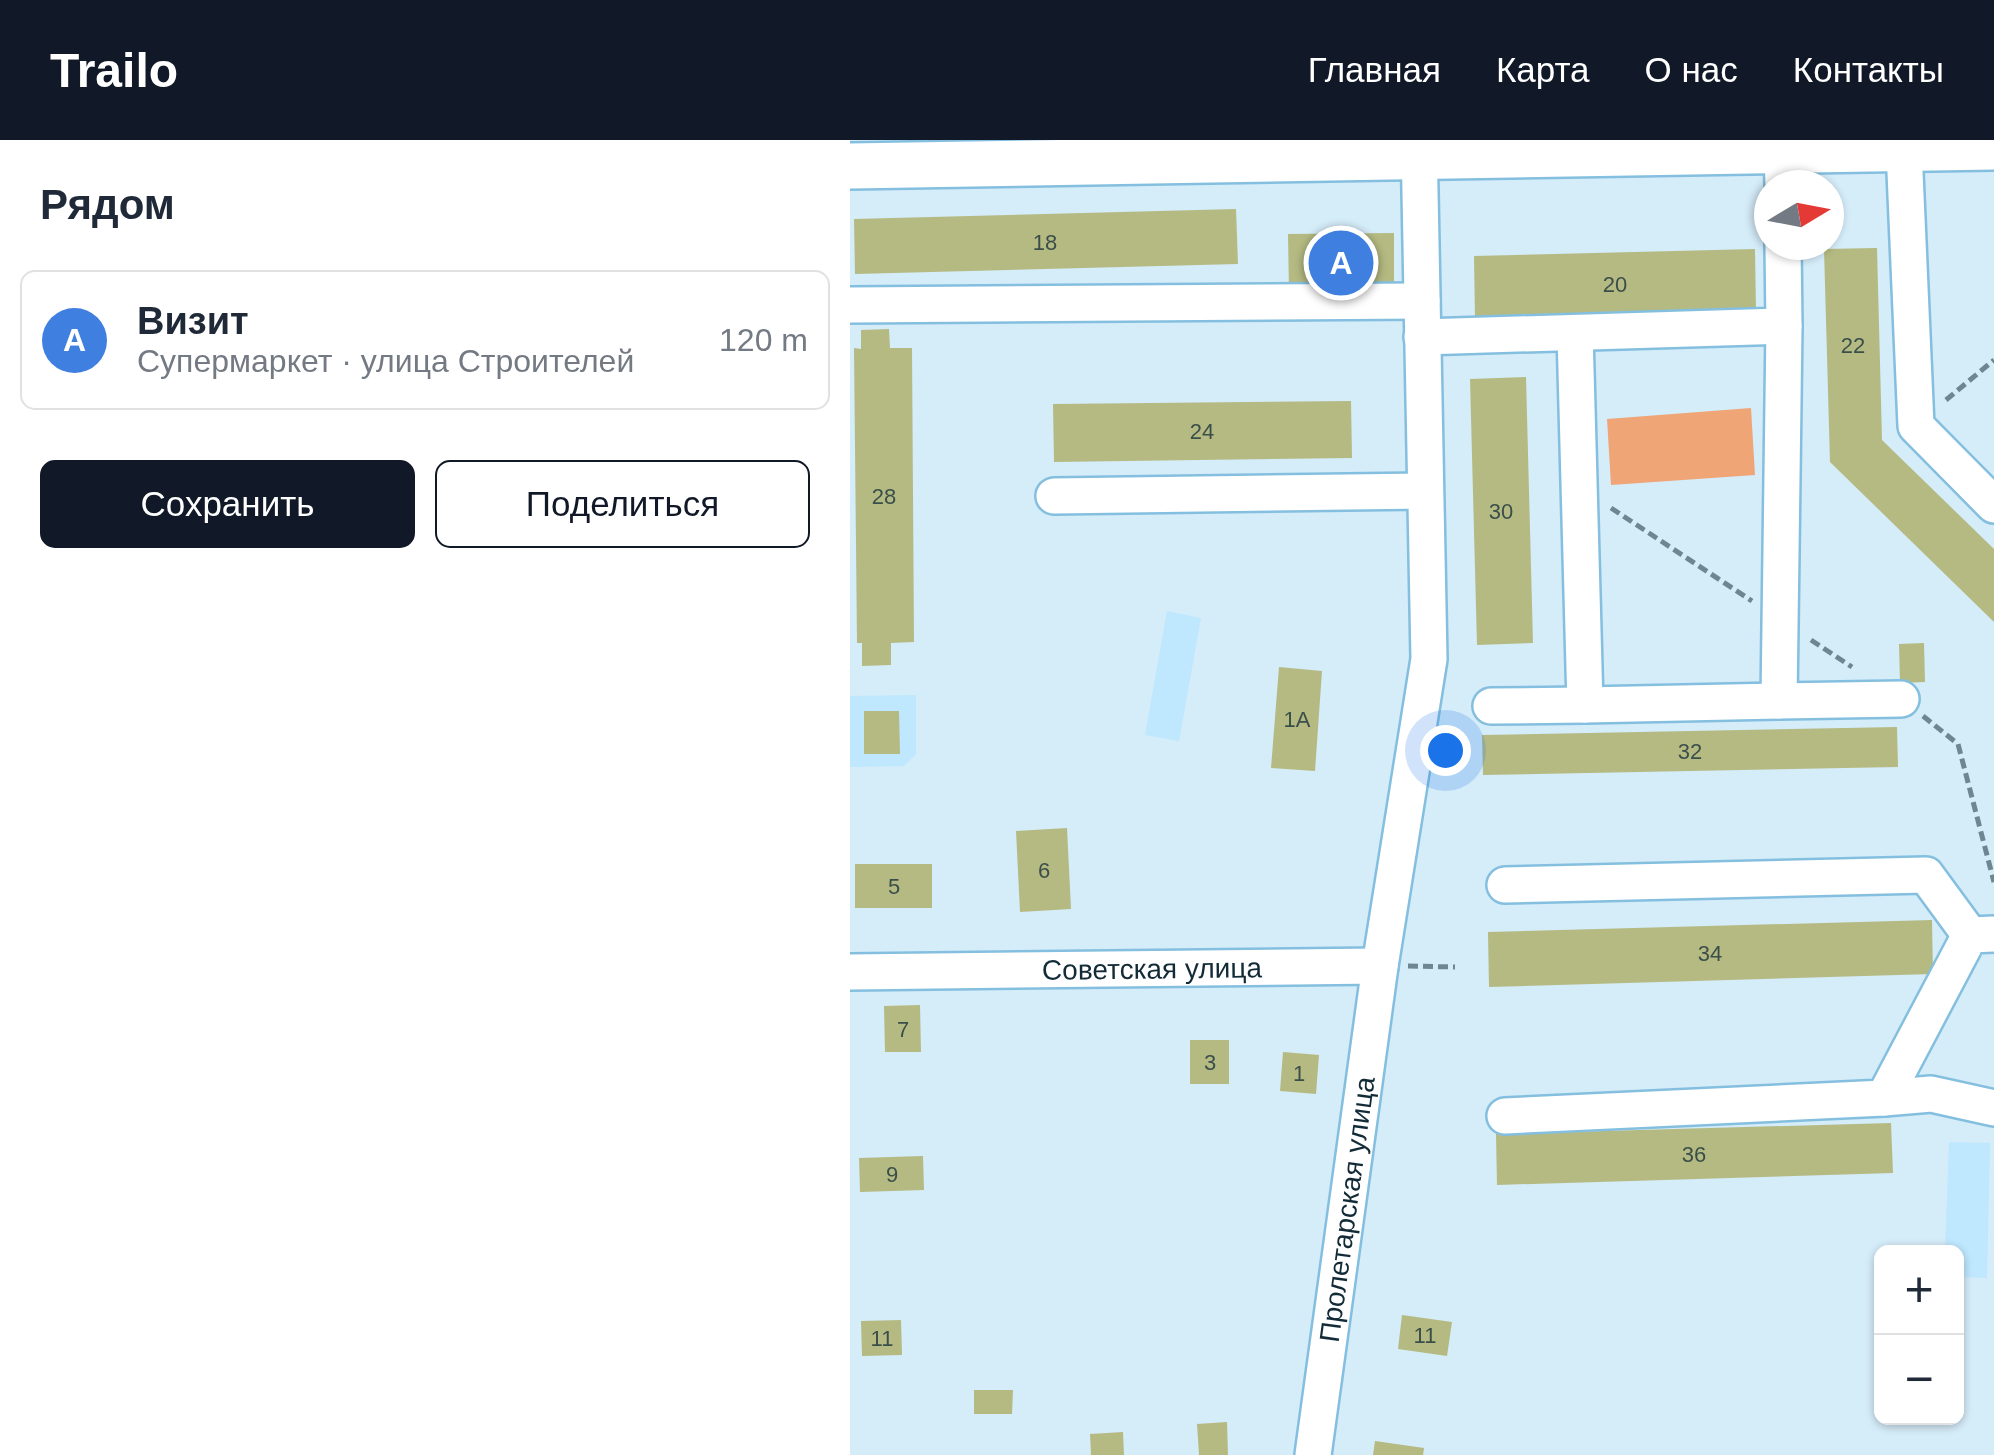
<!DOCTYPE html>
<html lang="ru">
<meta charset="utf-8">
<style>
body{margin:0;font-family:Arial,sans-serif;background:#f6f6f7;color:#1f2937}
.controls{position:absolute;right:30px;bottom:30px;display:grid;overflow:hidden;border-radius:15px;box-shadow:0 2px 8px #0004}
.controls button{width:90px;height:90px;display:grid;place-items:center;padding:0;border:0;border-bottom:2px solid #e0e1e3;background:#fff;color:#1f2937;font:50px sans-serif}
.compass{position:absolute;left:904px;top:30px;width:90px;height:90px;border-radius:50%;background:#fff;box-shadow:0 2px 8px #0004;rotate:80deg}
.you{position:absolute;left:595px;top:610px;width:35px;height:35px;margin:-25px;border:8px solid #fff;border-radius:50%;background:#1a73e8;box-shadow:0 0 0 15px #1a73e833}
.badge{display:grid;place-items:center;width:65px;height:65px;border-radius:50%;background:#111827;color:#fff;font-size:32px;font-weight:700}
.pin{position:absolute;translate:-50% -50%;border:5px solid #fff;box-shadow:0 2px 10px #0006}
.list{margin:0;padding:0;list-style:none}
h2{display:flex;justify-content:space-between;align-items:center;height:130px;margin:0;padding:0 40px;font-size:42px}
h2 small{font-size:32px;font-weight:400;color:#747a83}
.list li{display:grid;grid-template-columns:65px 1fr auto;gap:30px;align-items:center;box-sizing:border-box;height:140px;margin:0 20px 20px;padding:0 20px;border:2px solid #e0e1e3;border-radius:15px}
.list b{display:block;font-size:38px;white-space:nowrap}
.list p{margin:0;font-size:32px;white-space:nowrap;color:#747a83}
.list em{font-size:32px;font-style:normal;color:#747a83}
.actions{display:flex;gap:20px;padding:30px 40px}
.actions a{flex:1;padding:22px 0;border:2px solid #111827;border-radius:15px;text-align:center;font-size:35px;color:#111827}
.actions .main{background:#111827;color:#fff}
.map{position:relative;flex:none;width:1144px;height:1315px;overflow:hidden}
header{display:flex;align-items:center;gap:60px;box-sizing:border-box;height:140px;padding:0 50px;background:#111827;color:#fff}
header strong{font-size:48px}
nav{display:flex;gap:55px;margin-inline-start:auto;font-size:35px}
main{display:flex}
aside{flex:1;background:#fff}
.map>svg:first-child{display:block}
.built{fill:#bfe7fd}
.green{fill:#f0a576}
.building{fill:#b5ba82}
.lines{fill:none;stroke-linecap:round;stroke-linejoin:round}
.minor-casing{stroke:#84bfdf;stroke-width:40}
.major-casing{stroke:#84bfdf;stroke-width:50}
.path{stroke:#6d8692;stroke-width:5;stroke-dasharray:10 5;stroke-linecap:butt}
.minor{stroke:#fff;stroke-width:35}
.major{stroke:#fff;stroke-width:45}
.labels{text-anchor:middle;stroke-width:8;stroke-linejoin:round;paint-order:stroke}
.number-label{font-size:22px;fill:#3b4f4a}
.street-label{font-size:28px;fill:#122b37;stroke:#ecf7fe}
</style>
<header>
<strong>Trailo</strong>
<nav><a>Главная</a><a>Карта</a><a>О нас</a><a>Контакты</a></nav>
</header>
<main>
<aside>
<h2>Рядом<small></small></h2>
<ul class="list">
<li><span class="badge" style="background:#3f7fe0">A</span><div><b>Визит</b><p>Супермаркет · улица Строителей</p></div><em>120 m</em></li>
</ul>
<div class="actions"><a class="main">Сохранить</a><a>Поделиться</a></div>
</aside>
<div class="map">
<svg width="1144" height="1315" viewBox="0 0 1144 1315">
<rect width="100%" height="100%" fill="#d5ecf9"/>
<path class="built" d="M 317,471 L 351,478 L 329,601 L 295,595 Z
M 66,555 L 66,614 L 54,626 L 0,627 L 0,556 Z
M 1099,1002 L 1140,1003 L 1137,1138 L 1107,1137 L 1106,1112 L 1095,1112 Z"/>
<path class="green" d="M 901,268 L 905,335 L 761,345 L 757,279 Z"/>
<path class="building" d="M 386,69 L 388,124 L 5,134 L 4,79 Z
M 544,93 L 544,151 L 439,153 L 438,94 Z
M 1027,108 L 1032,300 L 1144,409 L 1144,482 L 980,322 L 974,109 Z
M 905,109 L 906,172 L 625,179 L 624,116 Z
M 39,189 L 40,208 L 62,208 L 64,502 L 41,503 L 41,525 L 12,526 L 12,503 L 7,503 L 4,208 L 11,209 L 11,190 Z
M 676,237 L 683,503 L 627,505 L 620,239 Z
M 501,261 L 502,318 L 204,322 L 203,264 Z
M 1074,503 L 1075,542 L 1050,543 L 1049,504 Z
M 429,527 L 472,531 L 465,631 L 421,628 Z
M 14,571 L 49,571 L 50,614 L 14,614 Z
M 1047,587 L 1048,627 L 633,635 L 632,595 Z
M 217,688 L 221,769 L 170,772 L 166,691 Z
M 5,724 L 82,724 L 82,768 L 5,768 Z
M 1082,780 L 1083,834 L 639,847 L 638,792 Z
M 70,865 L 71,912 L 35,912 L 34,866 Z
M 340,900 L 379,900 L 379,944 L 340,944 Z
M 433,912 L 469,915 L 466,954 L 430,951 Z
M 1041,983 L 1043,1033 L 647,1045 L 646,994 Z
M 73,1016 L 74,1050 L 10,1052 L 9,1018 Z
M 552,1175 L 602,1182 L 597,1216 L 548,1209 Z
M 51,1180 L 52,1215 L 12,1216 L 11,1181 Z
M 124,1250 L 163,1250 L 162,1274 L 124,1274 Z
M 377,1282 L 378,1315 L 349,1315 L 347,1284 Z
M 273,1292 L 274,1315 L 241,1315 L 240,1294 Z
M 525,1301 L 574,1308 L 573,1315 L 523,1315 Z"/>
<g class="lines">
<g class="minor-casing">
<g id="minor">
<path d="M 1054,9 L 1066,286 L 1144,365"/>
<path d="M 932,11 L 933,45"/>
<path d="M 0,165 L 572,161"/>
<path d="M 934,186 L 929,561 L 1051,559"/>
<path d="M 725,193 L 735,565 L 929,561"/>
<path d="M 572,197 L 934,186 L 933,105"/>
<path d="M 204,356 L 575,351"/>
<path d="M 641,566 L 735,565"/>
<path d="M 655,745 L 1076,735 L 1120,795"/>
<path id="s1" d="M 0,832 L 530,826"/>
<path d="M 1034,958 L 1081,954 L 1144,968"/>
<path d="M 655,976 L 1034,958 L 1120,795 L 1144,794"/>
<path id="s2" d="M 463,1315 L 530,826 L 579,519 L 569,0"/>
</g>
</g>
<g class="major-casing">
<path id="major" d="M 0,26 L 1144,7"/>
</g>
<path class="path" d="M 1096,260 L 1144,220
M 761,368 L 902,461
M 961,500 L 1002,527
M 1073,576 L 1108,604 L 1144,742
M 558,826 L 605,827"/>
<use href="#minor" class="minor"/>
<use href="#major" class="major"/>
</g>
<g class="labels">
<g class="number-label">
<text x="195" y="110">18</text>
<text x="765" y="152">20</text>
<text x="1003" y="213">22</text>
<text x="352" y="299">24</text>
<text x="34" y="364">28</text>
<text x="651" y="379">30</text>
<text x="447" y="587">1А</text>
<text x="840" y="619">32</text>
<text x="194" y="738">6</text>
<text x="44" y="754">5</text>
<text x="860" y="821">34</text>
<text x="53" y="897">7</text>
<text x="360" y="930">3</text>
<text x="449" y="941">1</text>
<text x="844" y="1022">36</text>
<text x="42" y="1042">9</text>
<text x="575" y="1203">11</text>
<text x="32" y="1206">11</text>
</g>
<g class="street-label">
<text dy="10" stroke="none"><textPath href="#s1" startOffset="302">Советская улица</textPath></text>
<text dy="10" stroke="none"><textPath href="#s2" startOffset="248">Пролетарская улица</textPath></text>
</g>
</g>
</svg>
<div class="controls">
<button>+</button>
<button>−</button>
</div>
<svg class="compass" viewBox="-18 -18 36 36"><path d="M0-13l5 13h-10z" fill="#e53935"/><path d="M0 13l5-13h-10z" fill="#747a83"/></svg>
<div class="you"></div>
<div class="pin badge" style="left:491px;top:123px;background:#3f7fe0">A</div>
</div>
</main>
